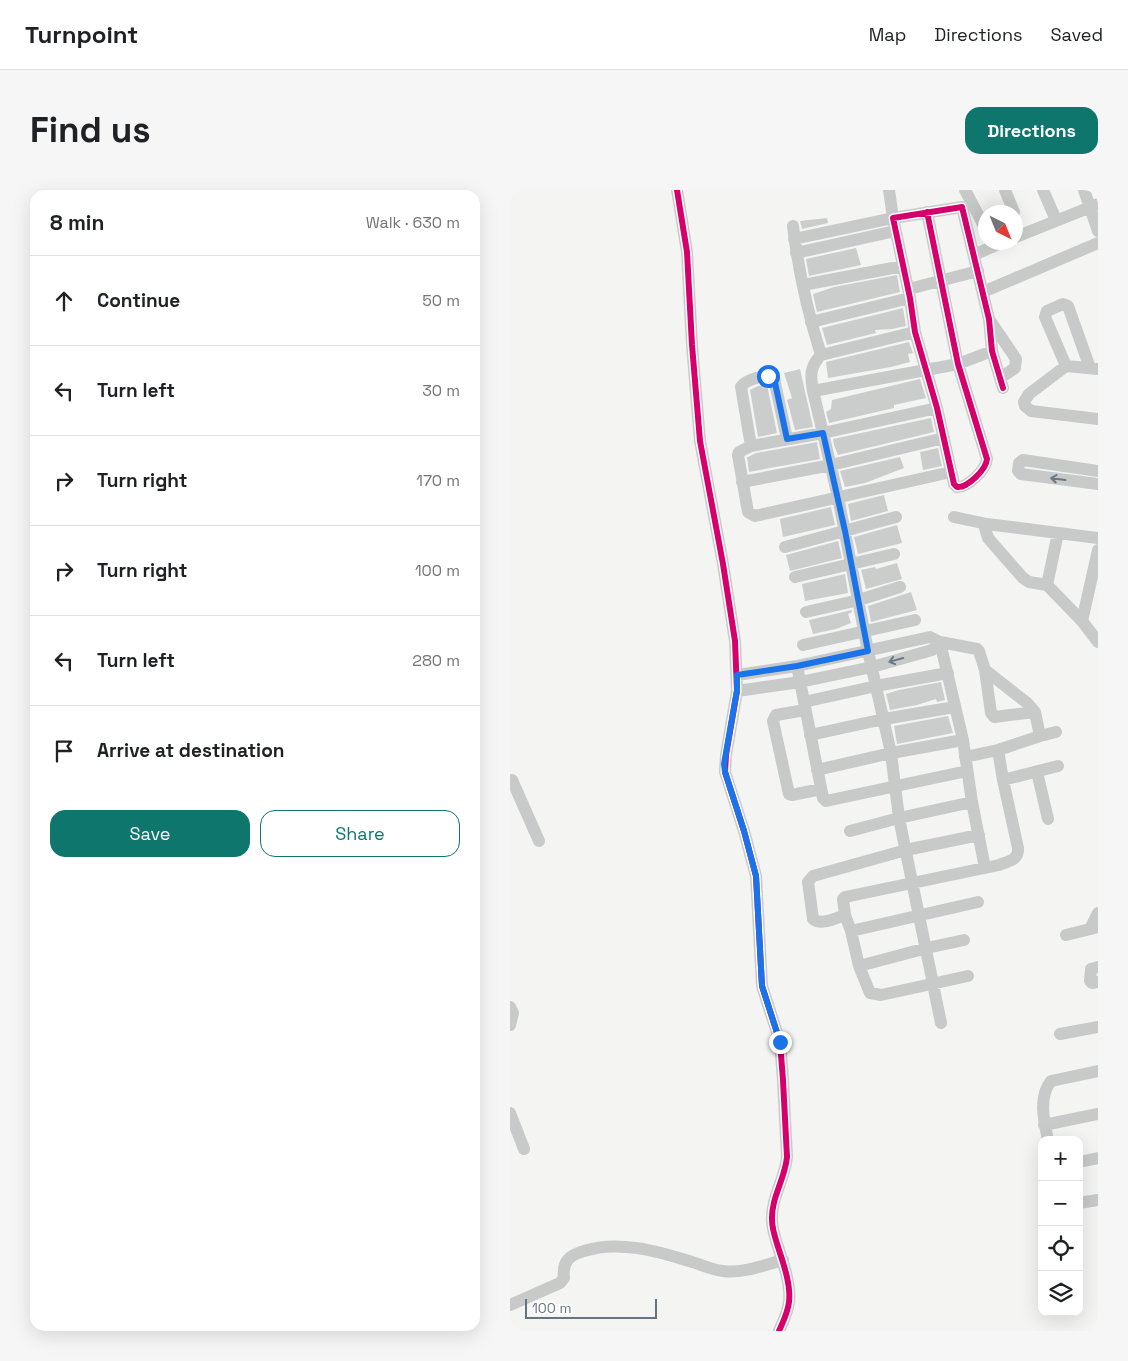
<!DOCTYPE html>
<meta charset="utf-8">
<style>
body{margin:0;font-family:"Space Grotesk",sans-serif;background:#f6f6f6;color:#202124}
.controls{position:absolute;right:15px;bottom:15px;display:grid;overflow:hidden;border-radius:10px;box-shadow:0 5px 20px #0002}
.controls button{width:45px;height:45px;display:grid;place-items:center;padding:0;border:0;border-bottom:1px solid #e0e0e0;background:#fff;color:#202124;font:25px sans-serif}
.compass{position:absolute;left:468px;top:15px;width:45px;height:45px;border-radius:50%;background:#fff;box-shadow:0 5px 20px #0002;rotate:137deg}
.scale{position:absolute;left:15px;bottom:12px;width:132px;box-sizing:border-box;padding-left:5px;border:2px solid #667480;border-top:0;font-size:14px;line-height:18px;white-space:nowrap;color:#667480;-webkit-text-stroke:4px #fff;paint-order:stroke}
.stop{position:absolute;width:15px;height:15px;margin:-11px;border:4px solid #1a73e8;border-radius:50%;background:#fff}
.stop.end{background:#1a73e8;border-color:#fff;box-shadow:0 1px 5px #0008}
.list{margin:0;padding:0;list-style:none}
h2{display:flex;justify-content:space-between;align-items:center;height:65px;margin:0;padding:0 20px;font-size:21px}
h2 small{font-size:16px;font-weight:400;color:#757577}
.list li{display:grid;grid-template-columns:32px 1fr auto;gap:15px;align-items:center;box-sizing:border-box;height:90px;padding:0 20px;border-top:1px solid #e0e0e0}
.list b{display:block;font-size:19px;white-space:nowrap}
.list em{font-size:16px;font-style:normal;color:#757577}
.actions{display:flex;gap:10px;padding:15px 20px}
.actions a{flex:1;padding:11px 0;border:1px solid #0f766e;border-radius:15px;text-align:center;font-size:18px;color:#0f766e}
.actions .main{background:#0f766e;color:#fff}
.icon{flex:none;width:28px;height:28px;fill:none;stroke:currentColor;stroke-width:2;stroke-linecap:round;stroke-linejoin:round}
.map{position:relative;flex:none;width:588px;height:1141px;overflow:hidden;border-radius:15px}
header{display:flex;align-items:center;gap:30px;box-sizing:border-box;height:70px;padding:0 25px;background:#fff;border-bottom:1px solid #e0e0e0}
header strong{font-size:24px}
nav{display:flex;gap:28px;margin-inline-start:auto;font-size:18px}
.intro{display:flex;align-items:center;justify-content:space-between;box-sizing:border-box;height:120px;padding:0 30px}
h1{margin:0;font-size:35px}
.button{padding:12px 22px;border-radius:15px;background:#0f766e;color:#fff;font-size:18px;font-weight:700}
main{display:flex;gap:30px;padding:0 30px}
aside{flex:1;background:#fff;border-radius:15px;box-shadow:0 5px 20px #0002}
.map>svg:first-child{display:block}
.building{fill:#cbcccc}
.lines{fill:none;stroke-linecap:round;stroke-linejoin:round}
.minor{stroke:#c8caca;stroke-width:12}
.cycleway-casing{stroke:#fff;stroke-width:9}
.cycleway{stroke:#d6006c;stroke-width:6}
.oneway{stroke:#6b7884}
.route{stroke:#1a73e8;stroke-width:6}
</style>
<header>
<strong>Turnpoint</strong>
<nav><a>Map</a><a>Directions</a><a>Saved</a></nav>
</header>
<div class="intro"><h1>Find us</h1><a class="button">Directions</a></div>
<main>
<aside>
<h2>8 min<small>Walk · 630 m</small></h2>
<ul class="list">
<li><svg class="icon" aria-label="ahead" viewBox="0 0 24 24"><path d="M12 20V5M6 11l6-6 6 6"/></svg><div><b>Continue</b></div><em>50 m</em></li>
<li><svg class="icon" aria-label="left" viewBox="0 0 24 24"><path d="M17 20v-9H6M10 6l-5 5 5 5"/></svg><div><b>Turn left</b></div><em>30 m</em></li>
<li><svg class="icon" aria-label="right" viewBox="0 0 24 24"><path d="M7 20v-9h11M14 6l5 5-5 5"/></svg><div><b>Turn right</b></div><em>170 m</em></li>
<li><svg class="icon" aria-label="right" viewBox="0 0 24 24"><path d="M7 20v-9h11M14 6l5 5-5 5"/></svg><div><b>Turn right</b></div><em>100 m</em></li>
<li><svg class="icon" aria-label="left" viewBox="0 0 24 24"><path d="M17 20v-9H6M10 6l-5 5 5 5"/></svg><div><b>Turn left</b></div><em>280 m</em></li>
<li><svg class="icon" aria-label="arrive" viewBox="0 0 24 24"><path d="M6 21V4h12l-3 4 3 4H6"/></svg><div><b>Arrive at destination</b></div></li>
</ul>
<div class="actions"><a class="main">Save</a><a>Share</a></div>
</aside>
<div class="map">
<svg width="588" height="1141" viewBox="0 0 588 1141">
<rect width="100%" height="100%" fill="#f4f4f2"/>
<path class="building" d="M 317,28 L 318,33 L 292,39 L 290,31 Z
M 346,58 L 351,75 L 299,86 L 296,69 Z
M 387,85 L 390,102 L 307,122 L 303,104 L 324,97 Z
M 393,118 L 396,136 L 382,139 L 365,140 L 366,143 L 317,155 L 312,138 Z
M 399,152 L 403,163 L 398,164 L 400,172 L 381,177 L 318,188 L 316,172 Z
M 290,179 L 303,237 L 285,240 L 277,210 L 282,208 L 274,183 Z
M 410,189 L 416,208 L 384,215 L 384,218 L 319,233 L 316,222 L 321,219 L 322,210 Z
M 257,195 L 267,243 L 248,247 L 240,200 L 248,196 Z
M 421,228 L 424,242 L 328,265 L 324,255 L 323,249 Z
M 307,252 L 310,269 L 239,282 L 237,267 L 238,267 L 246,263 Z
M 428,258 L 432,276 L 413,280 L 410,262 Z
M 390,267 L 394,278 L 355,293 L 335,297 L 330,281 Z
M 374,305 L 378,321 L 341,331 L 338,314 Z
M 321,317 L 325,335 L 273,347 L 270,329 Z
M 387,335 L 392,353 L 348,364 L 344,347 Z
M 328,351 L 332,368 L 280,381 L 276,365 Z
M 387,373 L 392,389 L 356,399 L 351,380 L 365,377 L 366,379 Z
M 335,384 L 338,403 L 295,411 L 292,394 Z
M 401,402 L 407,420 L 361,432 L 358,416 Z
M 342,420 L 342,422 L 338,424 L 341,433 L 326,439 L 303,444 L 299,430 Z
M 431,492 L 435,510 L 427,512 L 426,509 L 407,515 L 380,520 L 376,504 L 389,500 Z
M 438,526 L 443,543 L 387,554 L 384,536 Z"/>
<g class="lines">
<path class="minor" d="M 167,0 L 177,62 L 182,155 L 190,251 L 213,374 L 225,451 L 227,501 L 216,565 L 215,582 L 234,641 L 246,686 L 252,796 L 270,852 L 273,890 L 277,967 C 275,989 261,1008 262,1030 C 262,1040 266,1050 269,1060 C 274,1075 281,1096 279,1112 C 278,1122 273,1132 269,1141
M 455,0 L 476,40
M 495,0 L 504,22
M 533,0 L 546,30
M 574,0 L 588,41
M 417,22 L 448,174 L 477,269 C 476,280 457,298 447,297 L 444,294 L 427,218 L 405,142 L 400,108 L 383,28 L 452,17 L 479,129 L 482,161 L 493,198
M 283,36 C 288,80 298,123 311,165
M 506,47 L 588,14
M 284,49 L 383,28 L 379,0
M 286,63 L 385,41
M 464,65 L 493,52
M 293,95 L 393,76
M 399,99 L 468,81
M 473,102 L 588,53
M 479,129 L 506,169 L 505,178 L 490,188
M 301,132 L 400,108
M 556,176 L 535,127 L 537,121 L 553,114 L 558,116 L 580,178
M 588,179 L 556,176 L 519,204 L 514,212 L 515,216 L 521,221 L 588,229
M 303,201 C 300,186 300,176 311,165 L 405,142
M 427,218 L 313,243 L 241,256 L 229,262 L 228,265 L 238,322 L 245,326 L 441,282
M 241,256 L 231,197 C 236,189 256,184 264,188 L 277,249
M 588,281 L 513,270 L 509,273 L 508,281 L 511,284 L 588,294
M 232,292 L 321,275 L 434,248
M 444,327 L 477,334 L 588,348
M 477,334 L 475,338 L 478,348 L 513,388 L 519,392 L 537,395
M 548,343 L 537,395 L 572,431 L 588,452
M 275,357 L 386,327
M 285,387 L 384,364
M 296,422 L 349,410 L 390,397
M 572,431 L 588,360
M 430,452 L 453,550 L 462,612 L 475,678
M 293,455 L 405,430
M 287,476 L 313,608 L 316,611 L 457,581
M 475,480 L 481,523 L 484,527 L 525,522
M 227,485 L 287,476 L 420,447 L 430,452 L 467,459 L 469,461 L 475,480 L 517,513 L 525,522 L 530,546
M 227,501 L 290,492 L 362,477 L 422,460 L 430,452
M 294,512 L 366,496 L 438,483
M 295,520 L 266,525 L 263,531 L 279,604 L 282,605 L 311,599
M 300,545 L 374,529 L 445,517
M 455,567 L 488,560 L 530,546 L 546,542
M 307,580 L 381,563 L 453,550
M 527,582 L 538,629
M 2,590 L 29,651
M 493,590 L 548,576
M 340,641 L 389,628 L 462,612
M 335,725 C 326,728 311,736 303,729 L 298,692 L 303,686 L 396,660 L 469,645
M 580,739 L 588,723
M 341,741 L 468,712
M 556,745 L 588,737
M 349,776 L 417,758 L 454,750
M 588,777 L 581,779 L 580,791 L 582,793 L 588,792
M 458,786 L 371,805 L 360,803 L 349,776 L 341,741 L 335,725 L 333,709 L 335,707 L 489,675 C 499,671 509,670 508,658 L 493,590 L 488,560
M 0,817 L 3,823 L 0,835
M 431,833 L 389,628 L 381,563 L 358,461 L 328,307 L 303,201 L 448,174 L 482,161
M 550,844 L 588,837
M 0,923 L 14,959
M 534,935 L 588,924
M 538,950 C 534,931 528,907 541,891 L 588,881
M 569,972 L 588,968
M 569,1013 L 588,1010
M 0,1115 L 50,1093 L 54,1088 C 52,1072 59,1065 74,1061 C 108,1050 147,1061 179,1071 C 190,1074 202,1080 213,1081 C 232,1084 254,1075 273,1070"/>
<g class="cycleway-casing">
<path id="cycleway" d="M 167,0 L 177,62 L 182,155 L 190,251 L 213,374 L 225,451 L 227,501 L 216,565 L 215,582 L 234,641 L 246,686 L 252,796 L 270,852 L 273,890 L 277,967 C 275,989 261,1008 262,1030 C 262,1040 266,1050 269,1060 C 274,1075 281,1096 279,1112 C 278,1122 273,1132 269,1141
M 417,22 L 448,174 L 477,269 C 476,280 457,298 447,297 L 444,294 L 427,218 L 405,142 L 400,108 L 383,28 L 452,17 L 479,129 L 482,161 L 493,198"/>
</g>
<use href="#cycleway" class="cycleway"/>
</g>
<defs><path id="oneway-shaft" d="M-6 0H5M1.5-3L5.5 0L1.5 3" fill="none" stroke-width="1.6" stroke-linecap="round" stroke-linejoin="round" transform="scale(1.25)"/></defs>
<g class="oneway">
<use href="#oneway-shaft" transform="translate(548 289) rotate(-173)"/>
<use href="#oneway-shaft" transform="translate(386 470) rotate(165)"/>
</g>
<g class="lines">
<path class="route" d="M 258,186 L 264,188 L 277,249 L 313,243 L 335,341 L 358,461 L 287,476 L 227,485 L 227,500 L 214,574 L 215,582 L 234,641 L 246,686 L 252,796 L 270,852"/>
</g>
</svg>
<div class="controls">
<button>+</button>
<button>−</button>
<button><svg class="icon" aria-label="locate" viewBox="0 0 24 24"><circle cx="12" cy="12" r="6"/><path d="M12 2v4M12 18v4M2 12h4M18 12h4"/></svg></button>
<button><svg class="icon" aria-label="layers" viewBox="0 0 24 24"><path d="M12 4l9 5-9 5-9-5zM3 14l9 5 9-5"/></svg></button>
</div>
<svg class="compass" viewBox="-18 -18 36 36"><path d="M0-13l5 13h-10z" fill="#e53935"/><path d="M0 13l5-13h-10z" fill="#757577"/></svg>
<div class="scale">100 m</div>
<div class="stop" style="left:258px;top:186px"></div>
<div class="stop end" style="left:270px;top:852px"></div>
</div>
</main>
